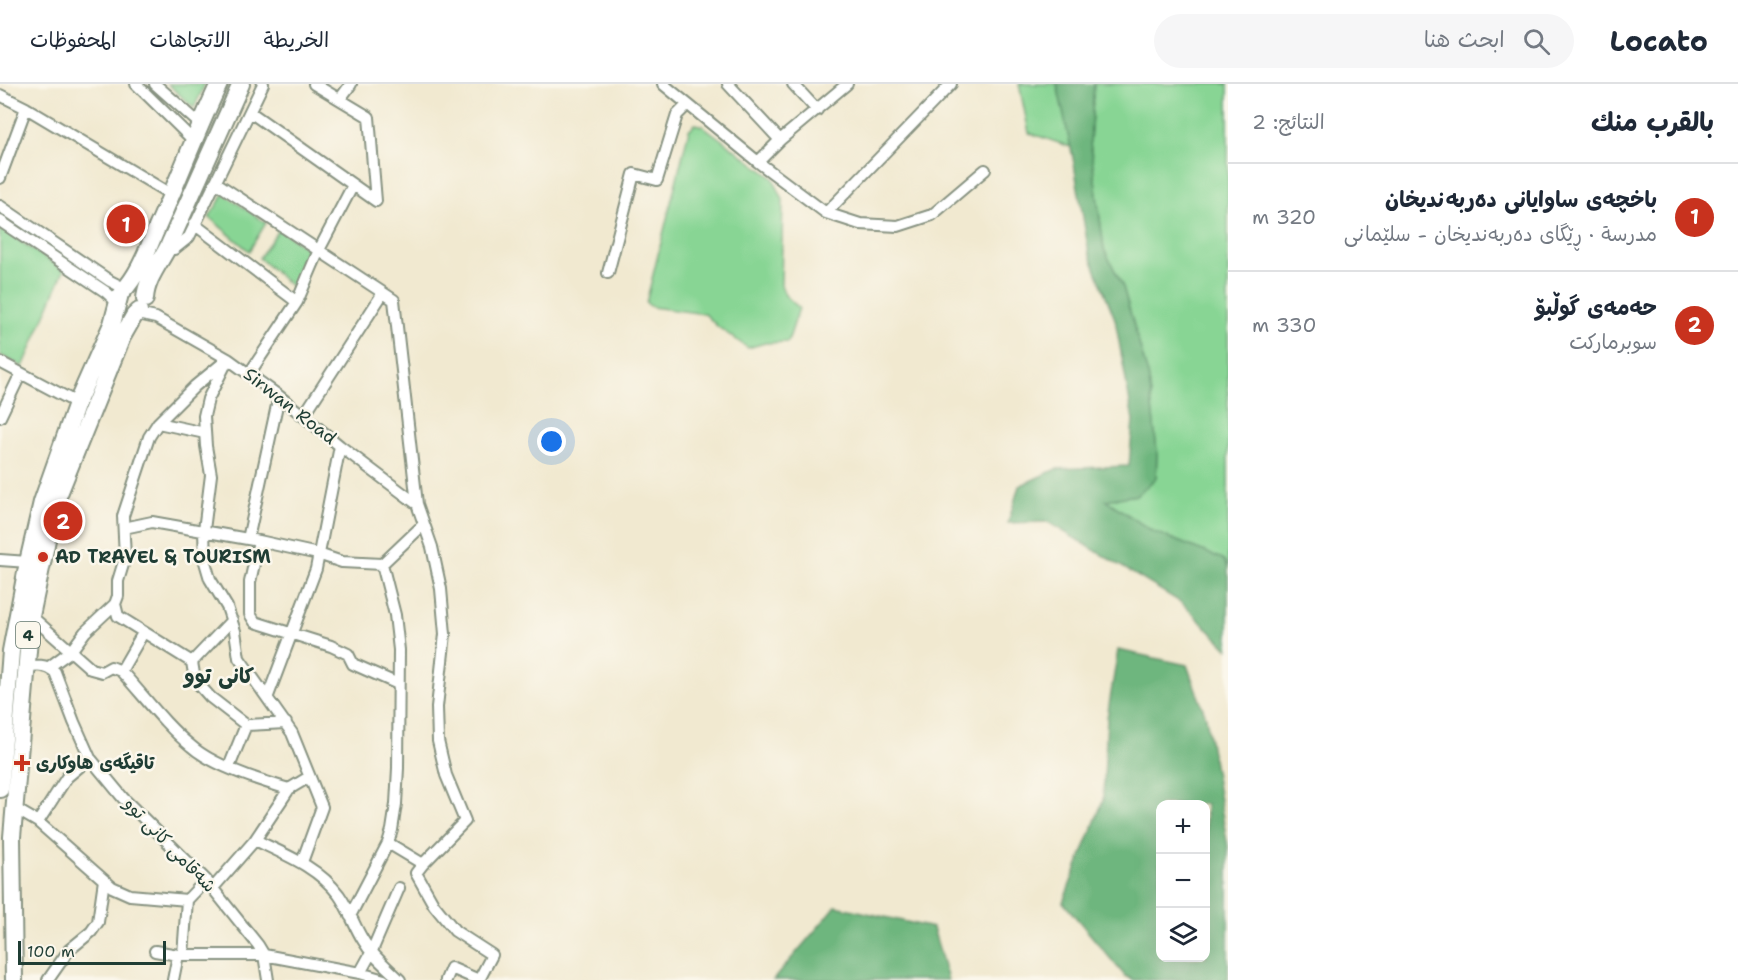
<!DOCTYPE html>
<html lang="ar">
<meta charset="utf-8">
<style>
body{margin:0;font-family:"Shantell Sans","Playpen Sans Arabic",sans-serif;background:#f6f6f7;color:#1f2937;direction:rtl}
.controls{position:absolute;right:18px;bottom:18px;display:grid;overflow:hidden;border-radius:12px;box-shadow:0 6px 24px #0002}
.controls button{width:54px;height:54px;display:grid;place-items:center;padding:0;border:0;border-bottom:2px solid #e0e1e3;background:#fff;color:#1f2937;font:30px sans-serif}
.scale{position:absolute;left:18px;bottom:15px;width:148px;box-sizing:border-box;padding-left:6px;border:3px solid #1f3d34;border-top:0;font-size:16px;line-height:21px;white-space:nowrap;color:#1f3d34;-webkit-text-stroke:4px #fbf7ec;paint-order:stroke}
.you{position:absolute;left:552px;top:358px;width:21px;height:21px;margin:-15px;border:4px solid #fff;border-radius:50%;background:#1a73e8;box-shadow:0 0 0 9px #1a73e833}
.badge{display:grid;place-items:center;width:39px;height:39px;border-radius:50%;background:#c8321e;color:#fff;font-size:20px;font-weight:700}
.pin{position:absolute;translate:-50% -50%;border:3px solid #fff;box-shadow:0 2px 6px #0006}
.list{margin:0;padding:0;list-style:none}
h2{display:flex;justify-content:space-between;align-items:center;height:78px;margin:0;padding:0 24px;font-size:26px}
h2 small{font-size:20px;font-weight:400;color:#747a83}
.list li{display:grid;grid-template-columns:39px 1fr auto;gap:18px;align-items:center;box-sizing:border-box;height:108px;padding:0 24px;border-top:2px solid #e0e1e3}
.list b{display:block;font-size:22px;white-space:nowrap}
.list p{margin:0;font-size:20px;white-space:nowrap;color:#747a83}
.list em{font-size:20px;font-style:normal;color:#747a83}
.icon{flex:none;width:33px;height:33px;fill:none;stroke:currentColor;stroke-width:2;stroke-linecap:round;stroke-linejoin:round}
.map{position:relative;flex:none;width:1228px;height:896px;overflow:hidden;direction:ltr}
header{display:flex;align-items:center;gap:36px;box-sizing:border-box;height:84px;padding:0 30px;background:#fff;border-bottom:2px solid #e0e1e3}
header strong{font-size:28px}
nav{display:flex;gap:33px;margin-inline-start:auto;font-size:21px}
.search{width:420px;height:54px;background:#f6f6f7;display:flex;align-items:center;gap:15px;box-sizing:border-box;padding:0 21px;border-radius:33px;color:#747a83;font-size:22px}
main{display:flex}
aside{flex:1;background:#fff}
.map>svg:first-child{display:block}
.green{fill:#88d594;stroke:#548964;stroke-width:1.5}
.forest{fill:#6eb67e;stroke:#467a59;stroke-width:1.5;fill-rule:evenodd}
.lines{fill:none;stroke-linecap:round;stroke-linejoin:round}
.minor-casing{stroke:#889382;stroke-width:14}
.highway-casing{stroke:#889382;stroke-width:20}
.minor{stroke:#fff;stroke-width:10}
.highway{stroke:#fff;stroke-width:16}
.poi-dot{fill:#c8321e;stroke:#fbf7ec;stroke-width:2}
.labels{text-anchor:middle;stroke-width:5;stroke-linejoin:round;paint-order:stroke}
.shield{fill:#fbf7ec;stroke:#61756b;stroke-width:1.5}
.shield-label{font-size:16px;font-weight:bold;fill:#1f3d34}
.street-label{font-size:18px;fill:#1f3d34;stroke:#fbf7ec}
.poi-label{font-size:18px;font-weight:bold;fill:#1f3d34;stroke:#fbf7ec;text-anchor:start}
.quarter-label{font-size:21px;font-weight:bold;fill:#1f3d34;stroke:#fbf7ec}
</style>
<header>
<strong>Locato</strong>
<div class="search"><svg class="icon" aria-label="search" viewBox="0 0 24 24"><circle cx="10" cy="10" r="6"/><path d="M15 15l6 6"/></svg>ابحث هنا</div>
<nav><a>الخريطة</a><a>الاتجاهات</a><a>المحفوظات</a></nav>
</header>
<main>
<aside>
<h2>بالقرب منك<small>النتائج: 2</small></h2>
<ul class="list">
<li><span class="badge">1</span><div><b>باخچەی ساوایانی دەربەندیخان</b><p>مدرسة · ڕێگای دەربەندیخان - سلێمانی</p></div><em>320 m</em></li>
<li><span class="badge">2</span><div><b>حەمەی گوڵبۆ</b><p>سوبرماركت</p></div><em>330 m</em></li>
</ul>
</aside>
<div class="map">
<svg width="1228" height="896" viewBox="0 0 1228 896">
<rect width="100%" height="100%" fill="#fbf7ec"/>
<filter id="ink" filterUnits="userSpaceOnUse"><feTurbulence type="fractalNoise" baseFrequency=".0167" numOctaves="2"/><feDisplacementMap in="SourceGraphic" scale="12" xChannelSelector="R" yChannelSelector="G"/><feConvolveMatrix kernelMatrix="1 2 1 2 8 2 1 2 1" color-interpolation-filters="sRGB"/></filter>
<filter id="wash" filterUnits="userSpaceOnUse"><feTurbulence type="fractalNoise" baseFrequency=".008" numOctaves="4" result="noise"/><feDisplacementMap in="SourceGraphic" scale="24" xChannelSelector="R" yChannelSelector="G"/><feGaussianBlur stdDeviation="1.35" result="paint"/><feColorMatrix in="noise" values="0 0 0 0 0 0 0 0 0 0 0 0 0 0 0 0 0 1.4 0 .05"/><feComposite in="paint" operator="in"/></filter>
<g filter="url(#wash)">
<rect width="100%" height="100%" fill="#f1e9d0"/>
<path class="green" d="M 168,0 L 205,0 L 194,24 Z
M 1019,0 L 1057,0 L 1071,63 L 1029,49 Z
M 1094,0 L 1228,0 L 1228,483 L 1223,475 L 1152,447 L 1105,415 L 1137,411 L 1156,394 L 1157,368 L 1149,295 L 1123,203 L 1104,165 L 1090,58 Z
M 695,40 L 703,42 L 773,94 L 783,116 L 781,201 L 785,211 L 799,224 L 788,258 L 765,259 L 748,264 L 718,243 L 705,230 L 652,223 L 646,219 L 689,46 Z
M 224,110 L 266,139 L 249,167 L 209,133 Z
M 0,144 L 64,186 L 23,283 L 0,271 Z
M 279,145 L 315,170 L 292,203 L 259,174 Z"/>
<path class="forest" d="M 1057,0 L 1094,0 L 1090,58 L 1104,165 L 1123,203 L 1149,295 L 1157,368 L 1156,394 L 1137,411 L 1106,416 L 1152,447 L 1223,475 L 1228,483 L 1228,565 L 1182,519 L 1048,438 L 1008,439 L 1019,402 L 1056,385 L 1129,382 L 1133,336 L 1115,235 L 1089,169 L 1073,74 Z
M 1118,566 L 1187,581 L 1206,633 L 1228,764 L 1228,896 L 1133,896 L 1125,892 L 1063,818 L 1103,717 L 1107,634 ZM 1160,720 L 1206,720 L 1206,874 L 1160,874 Z
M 836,822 L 933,844 L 948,896 L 773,896 Z"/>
</g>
<g filter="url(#ink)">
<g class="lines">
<g class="minor-casing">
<path id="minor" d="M 136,0 L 194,57
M 155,0 L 200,40
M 314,0 L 369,33 L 376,117
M 663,0 L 758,78 L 826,129 L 860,140 L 898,142 L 932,131 L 985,86
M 728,0 L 780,56
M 793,0 L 817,26
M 0,11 L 26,24 L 172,111
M 340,15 L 351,0
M 250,28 L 376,117
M 758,78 L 780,56 L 847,0
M 0,94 L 26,24
M 215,98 L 394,216 L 417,420 L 432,463 L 441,505 L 445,550 L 437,623 L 438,657 L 446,691 L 465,737 L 423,780 L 416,789 L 434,821 L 455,847 L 492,871 L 479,896 L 451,884 L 446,896
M 0,122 L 110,197 L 122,203 L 129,204
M 826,129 L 951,0
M 0,137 L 106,208 L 120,221
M 194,140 L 297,218
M 167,165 L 174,165 L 189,153 L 263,0
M 608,189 L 634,90 L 657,96 L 677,31 L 687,21
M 133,229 L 156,234 L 228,275 L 279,312 L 340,362 L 417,420
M 228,275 L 208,315 L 204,332 L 206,362 L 211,391 L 204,446 L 205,478 L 210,495 L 227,523 L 235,547 L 239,574 L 292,649 L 322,723 L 302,778
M 0,278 L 77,319
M 249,290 L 297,218 L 319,166 L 353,101
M 304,331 L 383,209
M 0,333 L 21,289
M 158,339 L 205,349
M 124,444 L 152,438 L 259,457 L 318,470 L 342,478 L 382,480
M 248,455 L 279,312
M 259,457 L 250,498 L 250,530 L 255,538 L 331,562 L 348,570 L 353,580 L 398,600
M 0,476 L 28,478
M 115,520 L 118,532 L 192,578 L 195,596 L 210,613 L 246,641 L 286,639
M 31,532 L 91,585 L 102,588 L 111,583 L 121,587 C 144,612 165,641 191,662 C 212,681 261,697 289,705
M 192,578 L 232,536
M 25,583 C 37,581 45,580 55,588 L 74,638 L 90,674 L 123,714 L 206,796 L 258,861 L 264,871 L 268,896
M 49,583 L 71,567 L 85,548 L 115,520 L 118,512 L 118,497 L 125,474 L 123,432 L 149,353 L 158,339 L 195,302 L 223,279
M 121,587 L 143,549
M 268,612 L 316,485 L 340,362
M 229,683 L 246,641
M 14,724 L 38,738 L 112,803 L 130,811 L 187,816
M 38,738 L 67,693 L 90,674
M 255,756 C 286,771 318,783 339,811 C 349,825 354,842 363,856 C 372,872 387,883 400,896
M 388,759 L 423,780
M 213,804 L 255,756 L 289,705 L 309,693
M 350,832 L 388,759 L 392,746 L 396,720 L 398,684 L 399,566 L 395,531 L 382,480 L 424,440
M 155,867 L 178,871 L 264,871 L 360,889 L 384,896
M 183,871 L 187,816 L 206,796
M 360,889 L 371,869 L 399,804
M 48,896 L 69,866 L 91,848 L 98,838 L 104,796
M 173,896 L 178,871"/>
</g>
<g class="highway-casing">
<path id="highway" d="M 123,207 C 139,190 147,167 156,146 C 178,97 196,48 219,0
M 145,215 C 146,195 160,179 169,161 C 193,107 217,54 241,0
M 0,705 L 11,567 L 28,478 L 42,418 L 77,319 L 112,240 L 119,214
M 14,896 L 12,753 L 31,532 L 54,422 L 122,253 L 134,232 L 139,227"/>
</g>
<use href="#minor" class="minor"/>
<use href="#highway" class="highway"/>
</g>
</g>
<g class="poi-dot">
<circle cx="43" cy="473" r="6"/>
<path d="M19 670h6v6h6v6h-6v6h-6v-6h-6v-6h6z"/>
</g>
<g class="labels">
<rect class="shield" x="16" y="538" width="24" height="26" rx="4.5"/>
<g class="shield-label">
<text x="28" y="557">4</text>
</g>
<g class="street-label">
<text transform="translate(290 322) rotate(38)" y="6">Sirwan Road</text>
<text transform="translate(170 761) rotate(46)" y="6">شەقامی کانی توو</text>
</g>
<g class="poi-label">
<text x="55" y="479">AD TRAVEL &amp; TOURISM</text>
<text x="36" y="685">تاقیگەی هاوکاری</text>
</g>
<g class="quarter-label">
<text x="219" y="599">کانی توو</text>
</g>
</g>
</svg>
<div class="controls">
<button>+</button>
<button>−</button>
<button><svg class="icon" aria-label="layers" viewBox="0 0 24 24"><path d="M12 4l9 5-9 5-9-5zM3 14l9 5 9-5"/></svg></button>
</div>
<div class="scale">100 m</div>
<div class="you"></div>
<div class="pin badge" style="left:126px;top:140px">1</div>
<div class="pin badge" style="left:63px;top:437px">2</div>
</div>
</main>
